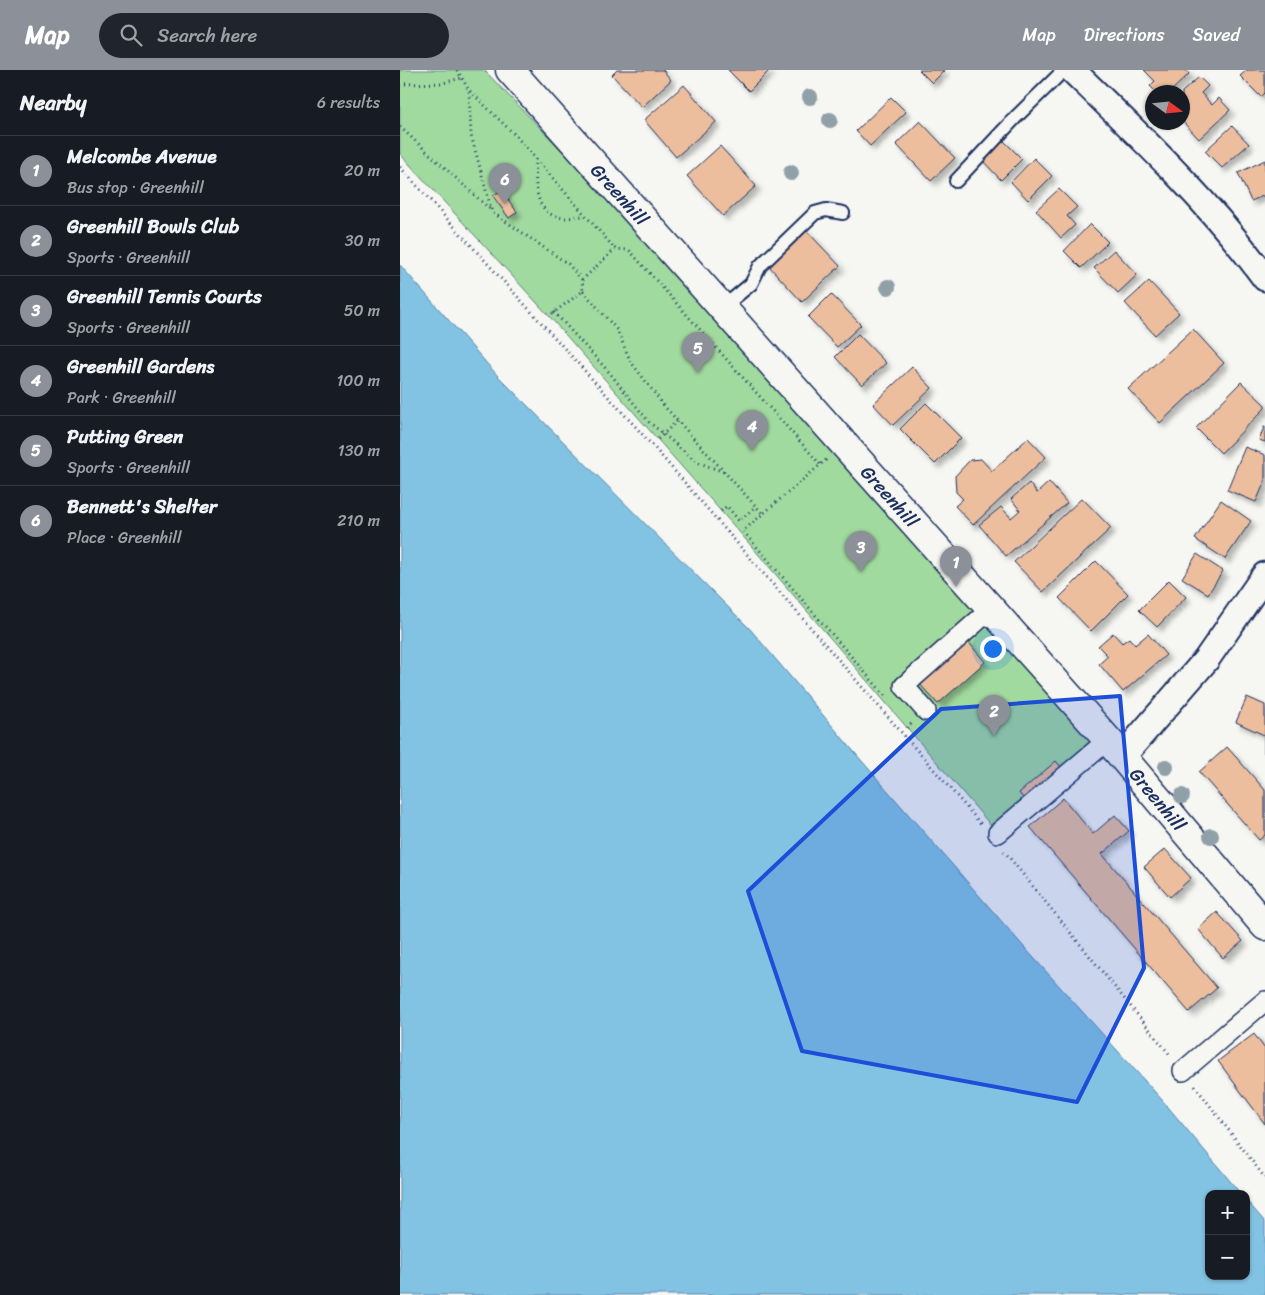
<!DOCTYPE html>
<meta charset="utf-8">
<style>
body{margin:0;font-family:Sriracha,sans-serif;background:#20242c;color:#f1f3f6}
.controls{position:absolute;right:15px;bottom:15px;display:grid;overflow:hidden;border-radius:10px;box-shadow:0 1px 4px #0004}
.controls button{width:45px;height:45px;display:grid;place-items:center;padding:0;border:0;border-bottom:1px solid #363941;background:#171b24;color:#f1f3f6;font:25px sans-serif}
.compass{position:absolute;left:745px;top:15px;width:45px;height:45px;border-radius:50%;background:#171b24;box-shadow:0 1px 4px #0004;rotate:105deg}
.you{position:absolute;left:592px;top:578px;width:18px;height:18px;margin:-12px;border:4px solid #fff;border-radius:50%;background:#1a73e8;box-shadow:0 0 0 8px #1a73e833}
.badge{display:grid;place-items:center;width:32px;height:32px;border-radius:50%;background:#8c9099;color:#fff;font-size:16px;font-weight:700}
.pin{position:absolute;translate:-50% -41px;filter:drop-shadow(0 1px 2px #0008)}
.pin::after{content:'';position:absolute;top:26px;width:18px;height:15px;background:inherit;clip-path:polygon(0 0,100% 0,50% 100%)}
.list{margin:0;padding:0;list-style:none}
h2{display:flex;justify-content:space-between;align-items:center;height:65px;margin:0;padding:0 20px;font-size:21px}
h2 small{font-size:16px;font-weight:400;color:#9ea1a6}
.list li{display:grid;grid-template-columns:32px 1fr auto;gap:15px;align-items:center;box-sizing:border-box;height:70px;padding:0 20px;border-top:1px solid #363941}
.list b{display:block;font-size:19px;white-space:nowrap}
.list p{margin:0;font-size:16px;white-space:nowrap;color:#9ea1a6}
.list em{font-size:16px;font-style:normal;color:#9ea1a6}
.icon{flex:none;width:28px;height:28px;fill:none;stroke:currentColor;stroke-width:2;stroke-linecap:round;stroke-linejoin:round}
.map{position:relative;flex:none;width:865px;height:1225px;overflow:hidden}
header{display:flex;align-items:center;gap:30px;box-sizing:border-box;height:70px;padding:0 25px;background:#8c9099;color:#fff}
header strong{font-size:24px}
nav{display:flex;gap:28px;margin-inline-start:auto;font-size:18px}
.search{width:350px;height:45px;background:#20242c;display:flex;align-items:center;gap:12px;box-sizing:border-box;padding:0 18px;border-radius:28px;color:#9ea1a6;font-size:19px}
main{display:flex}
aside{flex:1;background:#171b24}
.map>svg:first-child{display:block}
.green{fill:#a1da9f;stroke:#5e847e}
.water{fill:#82c2e2;stroke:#5987ad}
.building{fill:#edbe9d;stroke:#1b2f5e;filter:url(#shadow)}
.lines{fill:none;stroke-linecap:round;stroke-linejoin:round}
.service-casing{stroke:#1b2f5e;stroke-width:16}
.pedestrian-casing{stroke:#1b2f5e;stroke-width:22}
.minor-casing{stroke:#1b2f5e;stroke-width:29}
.secondary-casing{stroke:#1b2f5e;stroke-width:31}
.path{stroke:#1b2f5e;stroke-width:3;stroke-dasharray:1 4;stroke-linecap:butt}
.service{stroke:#f6f6f2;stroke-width:12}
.pedestrian{stroke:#f6f6f2;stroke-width:19}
.minor{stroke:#f6f6f2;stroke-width:25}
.secondary{stroke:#f6f6f2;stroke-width:28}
.tree{fill:#90a0a9}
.marked{fill:#1d4ed8;fill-opacity:0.2;stroke:#1d4ed8;stroke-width:4;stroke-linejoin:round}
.labels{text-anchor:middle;stroke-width:4;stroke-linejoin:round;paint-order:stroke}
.street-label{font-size:19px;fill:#1b2f5e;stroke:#f6f6f2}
</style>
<header>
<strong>Map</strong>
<div class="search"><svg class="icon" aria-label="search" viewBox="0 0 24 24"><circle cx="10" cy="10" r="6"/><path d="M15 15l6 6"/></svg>Search here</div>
<nav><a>Map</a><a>Directions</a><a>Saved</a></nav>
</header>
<main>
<aside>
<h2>Nearby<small>6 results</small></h2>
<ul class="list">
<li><span class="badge">1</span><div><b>Melcombe Avenue</b><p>Bus stop · Greenhill</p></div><em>20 m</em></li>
<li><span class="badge">2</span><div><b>Greenhill Bowls Club</b><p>Sports · Greenhill</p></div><em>30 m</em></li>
<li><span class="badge">3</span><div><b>Greenhill Tennis Courts</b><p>Sports · Greenhill</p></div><em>50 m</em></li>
<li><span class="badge">4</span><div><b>Greenhill Gardens</b><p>Park · Greenhill</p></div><em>100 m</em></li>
<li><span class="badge">5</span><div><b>Putting Green</b><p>Sports · Greenhill</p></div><em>130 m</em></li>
<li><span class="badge">6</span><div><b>Bennett's Shelter</b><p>Place · Greenhill</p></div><em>210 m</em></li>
</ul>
</aside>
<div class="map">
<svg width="865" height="1225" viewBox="0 0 865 1225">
<defs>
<filter id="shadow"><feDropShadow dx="4.5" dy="4.5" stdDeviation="2.5" flood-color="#0004"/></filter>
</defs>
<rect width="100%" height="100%" fill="#f6f6f2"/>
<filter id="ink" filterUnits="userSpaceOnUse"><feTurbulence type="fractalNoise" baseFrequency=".02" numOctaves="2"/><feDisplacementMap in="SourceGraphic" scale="10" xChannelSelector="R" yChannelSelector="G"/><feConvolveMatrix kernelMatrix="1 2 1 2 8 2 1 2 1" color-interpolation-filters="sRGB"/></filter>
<g filter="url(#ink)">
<path class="green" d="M 0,0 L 84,0 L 259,181 L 693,671 L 594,759 L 341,464 L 149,246 L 0,84 Z"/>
<path class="water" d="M 0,195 L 97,305 L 350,559 L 461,690 L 624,877 L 763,1031 L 841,1124 L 809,1124 L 809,1206 L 846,1206 L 846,1130 L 865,1152 L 865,1225 L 0,1225 Z"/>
<path class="building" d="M 217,0 L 263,0 L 271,10 L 242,37 L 212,5 Z
M 328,0 L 370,0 L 349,21 Z
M 519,0 L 545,0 L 532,13 Z
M 744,0 L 786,0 L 789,4 L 770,22 L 756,22 L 750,16 L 755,11 Z
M 847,0 L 865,0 L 865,23 L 861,27 L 840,6 Z
M 799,7 L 808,16 L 801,23 L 812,35 L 819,28 L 830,40 L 799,69 L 782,51 L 782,22 Z
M 284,15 L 316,52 L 276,87 L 244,50 Z
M 491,27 L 506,42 L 470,76 L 456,61 Z
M 520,51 L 555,88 L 531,111 L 496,74 Z
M 832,56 L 849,74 L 822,98 L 805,81 Z
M 602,69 L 622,89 L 601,110 L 581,89 Z
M 320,76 L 356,116 L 323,146 L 287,106 Z
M 634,88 L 652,106 L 628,130 L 611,112 Z
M 865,90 L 865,125 L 851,131 L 838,103 Z
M 659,119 L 677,137 L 667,146 L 675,155 L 661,168 L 636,140 Z
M 101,120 L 117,142 L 109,148 L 93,126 Z
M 690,154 L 708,172 L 681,198 L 664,181 Z
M 404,158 L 440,196 L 402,232 L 367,194 Z
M 714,180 L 737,205 L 718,223 L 694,198 Z
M 749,211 L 779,243 L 755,265 L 725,233 Z
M 431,224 L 461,255 L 437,277 L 408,247 Z
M 793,259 L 824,293 L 760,353 L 728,319 Z
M 458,264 L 486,293 L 462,315 L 435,287 Z
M 512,297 L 532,318 L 493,355 L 473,334 Z
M 841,312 L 865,335 L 865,338 L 821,383 L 796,358 Z
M 526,333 L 561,368 L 535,394 L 500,359 Z
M 864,357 L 865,357 L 865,372 L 859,370 Z
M 628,368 L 646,387 L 573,455 L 555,436 L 563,429 L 556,422 L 555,406 L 570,390 L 581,389 L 592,401 Z
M 845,377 L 865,385 L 865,411 L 856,432 L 827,420 Z
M 649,412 L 667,433 L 606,486 L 579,455 L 601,437 L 611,448 L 620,440 L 611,429 L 629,413 L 637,423 Z
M 682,428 L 711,458 L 643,522 L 614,492 Z
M 821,430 L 851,451 L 825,489 L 795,469 Z
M 797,484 L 823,501 L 808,524 L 782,508 Z
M 696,491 L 728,524 L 691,561 L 659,528 Z
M 769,510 L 786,527 L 757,557 L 739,540 Z
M 713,563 L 722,573 L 729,568 L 735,575 L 748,564 L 766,585 L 723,622 L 699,594 L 708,586 L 698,576 Z
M 565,568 L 585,592 L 538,634 L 517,611 Z
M 847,627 L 865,635 L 865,683 L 864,683 L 864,665 L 836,652 Z
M 827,677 L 865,720 L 865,765 L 859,770 L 799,702 Z
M 656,691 L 661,697 L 624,729 L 619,723 Z
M 663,728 L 693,764 L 715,745 L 729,761 L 702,784 L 817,918 L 789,942 L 630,757 Z
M 765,779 L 791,808 L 770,827 L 744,797 Z
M 817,842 L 843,871 L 823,888 L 798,859 Z
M 854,964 L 865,979 L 865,1054 L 818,991 Z"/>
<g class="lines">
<g class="service-casing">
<path id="service" d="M 556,111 L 616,47 L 664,0
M 322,238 L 351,214 L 360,196 L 415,143 L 426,140 L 443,143"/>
</g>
<g class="pedestrian-casing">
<path id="pedestrian" d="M 526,641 L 504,616 L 591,539
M 598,763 L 708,670
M 783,1001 L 865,931"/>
</g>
<g class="minor-casing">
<path id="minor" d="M 672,0 C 740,66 809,131 865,208
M 722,687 L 806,590 L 865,505"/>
</g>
<g class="secondary-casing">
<path id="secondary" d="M 110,0 L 708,670 L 865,856"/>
</g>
<path class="path" d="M 57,0 L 69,20 L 71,65 L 92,142 L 168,194 L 182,210 L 183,221 L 149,246
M 0,14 L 43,13 L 61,8
M 70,21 L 115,65 L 215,179
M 0,57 L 92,141
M 136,89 C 135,113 133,146 165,148 C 171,148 179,146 185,146
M 0,97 L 252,375 L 581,754
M 182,210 L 215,179 L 229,180 L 420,394
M 183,221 L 217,260 L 231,292 L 265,337 L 362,443
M 154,242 L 208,301 L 249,352 L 297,392 L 324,402
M 258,369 L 277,351
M 426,390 L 343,461 L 487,628
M 321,441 L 327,436 L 339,451 L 356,436
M 507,658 L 512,653
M 604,781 L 771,986
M 795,1016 L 865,1108"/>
<use href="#service" class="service"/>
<use href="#pedestrian" class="pedestrian"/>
<use href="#minor" class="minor"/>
<use href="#secondary" class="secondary"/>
</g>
<g class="tree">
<circle cx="410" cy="27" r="8"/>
<circle cx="430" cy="50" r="8"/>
<circle cx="391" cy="103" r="8"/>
<circle cx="488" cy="217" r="8"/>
<circle cx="766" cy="697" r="8"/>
<circle cx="782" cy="726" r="8"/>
<circle cx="811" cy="766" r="8"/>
</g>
</g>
<path class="marked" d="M 720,626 L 744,898 L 677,1032 L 402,981 L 348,821 L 541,639 Z"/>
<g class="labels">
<g class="street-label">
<text transform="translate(220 124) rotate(48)" y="7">Greenhill</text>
<text transform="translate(490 426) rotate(48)" y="7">Greenhill</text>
<text transform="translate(758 729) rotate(50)" y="7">Greenhill</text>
</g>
</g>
</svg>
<div class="controls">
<button>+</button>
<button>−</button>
</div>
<svg class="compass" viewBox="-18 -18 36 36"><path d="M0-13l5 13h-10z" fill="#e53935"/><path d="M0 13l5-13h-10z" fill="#9ea1a6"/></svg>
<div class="you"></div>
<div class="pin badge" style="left:556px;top:517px">1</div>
<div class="pin badge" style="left:594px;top:666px">2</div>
<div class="pin badge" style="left:461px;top:502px">3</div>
<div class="pin badge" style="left:352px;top:381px">4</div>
<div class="pin badge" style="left:298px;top:303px">5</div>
<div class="pin badge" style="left:105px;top:134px">6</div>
</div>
</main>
